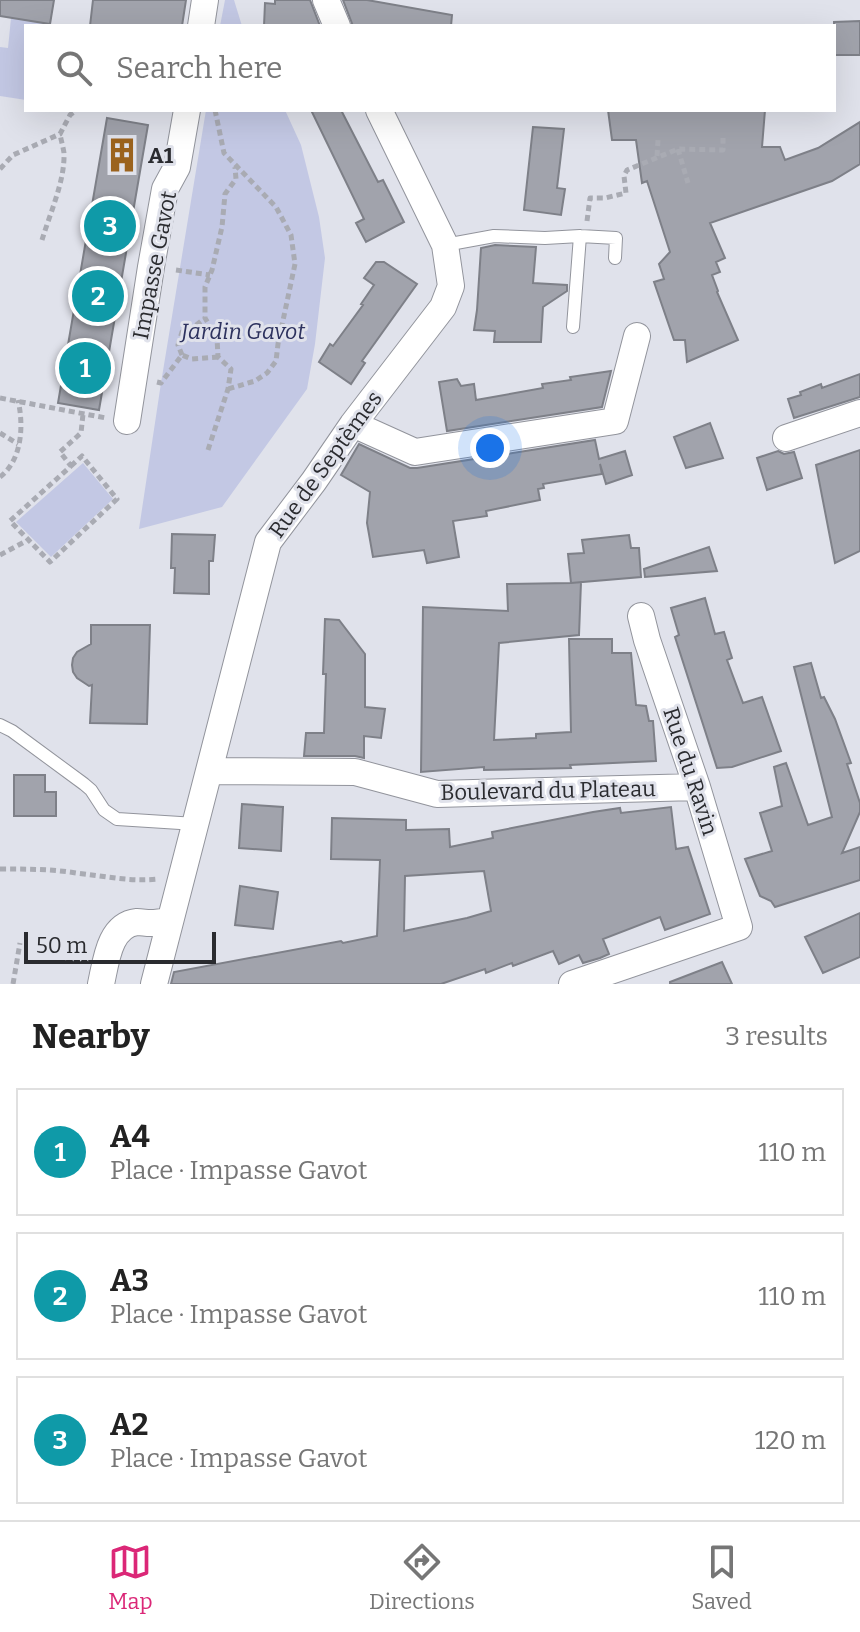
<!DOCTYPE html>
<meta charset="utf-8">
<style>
body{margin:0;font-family:Bitter,serif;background:#f2f2f2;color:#222}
.scale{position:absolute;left:24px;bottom:20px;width:192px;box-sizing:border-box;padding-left:8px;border:4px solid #2a2b2f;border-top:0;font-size:22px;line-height:28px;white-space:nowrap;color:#2a2b2f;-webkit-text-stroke:6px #e0e2eb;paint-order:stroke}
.you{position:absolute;left:490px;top:448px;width:28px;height:28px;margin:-20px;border:6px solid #fff;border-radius:50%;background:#1a73e8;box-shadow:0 0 0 12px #1a73e833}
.badge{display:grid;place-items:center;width:52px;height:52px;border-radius:50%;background:#db2777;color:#fff;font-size:26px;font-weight:700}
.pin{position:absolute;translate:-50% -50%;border:4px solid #fff;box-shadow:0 2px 8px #0006}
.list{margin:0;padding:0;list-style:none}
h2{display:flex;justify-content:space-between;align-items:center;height:104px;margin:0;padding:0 32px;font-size:34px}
h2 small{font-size:26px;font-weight:400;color:#767676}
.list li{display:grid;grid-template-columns:52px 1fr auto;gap:24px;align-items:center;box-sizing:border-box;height:128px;margin:0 16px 16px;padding:0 16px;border:2px solid #e0e0e0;border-radius:0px}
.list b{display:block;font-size:30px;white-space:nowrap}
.list p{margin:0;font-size:26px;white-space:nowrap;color:#767676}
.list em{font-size:26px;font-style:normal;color:#767676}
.icon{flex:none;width:44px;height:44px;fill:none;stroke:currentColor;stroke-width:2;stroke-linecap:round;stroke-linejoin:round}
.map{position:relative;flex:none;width:860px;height:984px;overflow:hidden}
.search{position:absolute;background:#fff;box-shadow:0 8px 32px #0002;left:24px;right:24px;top:24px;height:88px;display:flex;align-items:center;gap:20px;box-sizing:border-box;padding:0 28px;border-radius:0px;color:#767676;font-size:30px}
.sheet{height:536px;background:#fff}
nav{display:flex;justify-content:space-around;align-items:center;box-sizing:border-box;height:112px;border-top:2px solid #e0e0e0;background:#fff;font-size:22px;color:#767676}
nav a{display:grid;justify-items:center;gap:4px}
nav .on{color:#db2777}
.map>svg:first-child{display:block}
.green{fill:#c3c8e4}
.building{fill:#a1a3ac;stroke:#7e8088;stroke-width:2;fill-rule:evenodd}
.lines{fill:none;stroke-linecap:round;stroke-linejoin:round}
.service-casing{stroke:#92949c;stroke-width:14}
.minor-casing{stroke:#92949c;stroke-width:28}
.path{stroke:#a9abb3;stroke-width:5;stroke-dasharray:6 4;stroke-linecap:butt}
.service{stroke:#fff;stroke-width:12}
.minor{stroke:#fff;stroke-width:26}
.labels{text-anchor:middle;stroke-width:6;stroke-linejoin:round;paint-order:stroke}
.poi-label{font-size:22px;font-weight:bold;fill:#2a2b2f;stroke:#e0e2eb;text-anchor:start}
.street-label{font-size:22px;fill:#2a2b2f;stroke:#e0e2eb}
.park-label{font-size:22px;font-style:italic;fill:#2d325e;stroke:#e0e2eb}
</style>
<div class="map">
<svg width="860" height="984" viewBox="0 0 860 984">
<rect width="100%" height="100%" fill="#e0e2eb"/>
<path class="green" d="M 225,0 L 234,0 L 242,26 L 220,26 Z
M 11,18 L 64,26 L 26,26 L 26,100 L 0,96 L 0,47 L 8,48 Z
M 206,110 L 285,110 L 301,145 L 319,217 L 325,258 L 315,344 L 307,389 L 222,507 L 139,529 L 161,383 Z
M 83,463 L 113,499 L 51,557 L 16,522 Z"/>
<path class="building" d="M 0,0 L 54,0 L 50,24 L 0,16 Z
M 93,0 L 186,0 L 182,26 L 90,26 Z
M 275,0 L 310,0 L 320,26 L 264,26 L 265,3 L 275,4 Z
M 343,0 L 367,0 L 452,15 L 451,26 L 353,26 Z
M 860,21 L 860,55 L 834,55 L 834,22 Z
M 311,110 L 341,110 L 378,182 L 383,180 L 404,222 L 366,242 L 356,223 L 364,219 Z
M 608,110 L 765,110 L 762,147 L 780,147 L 785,160 L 818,148 L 860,122 L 860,164 L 832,181 L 710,223 L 725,258 L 716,262 L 720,272 L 712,275 L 718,291 L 717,292 L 738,340 L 687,362 L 685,340 L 674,340 L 654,282 L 664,279 L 659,264 L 670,252 L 647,181 L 642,183 L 636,140 L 612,140 Z
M 107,118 L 148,125 L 99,410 L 58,403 Z
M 533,127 L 564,129 L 557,188 L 565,189 L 561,215 L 524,210 Z
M 495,245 L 536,247 L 533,283 L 567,285 L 567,291 L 543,307 L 541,342 L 494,342 L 495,331 L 474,330 L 477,310 L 481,248 Z
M 376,262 L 384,262 L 417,284 L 362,361 L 365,363 L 351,384 L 319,362 L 330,344 L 333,346 L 363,305 L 361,304 L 374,285 L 364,278 Z
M 611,371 L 602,407 L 447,431 L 439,382 L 457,379 L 461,386 L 474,384 L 476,400 L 543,388 L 542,384 L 571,380 L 570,377 Z
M 860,374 L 860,397 L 794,418 L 788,399 L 801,395 L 800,392 L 821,384 L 822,388 Z
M 710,423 L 723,458 L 686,468 L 674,437 Z
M 595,440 L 599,459 L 625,451 L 632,475 L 606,484 L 600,464 L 602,474 L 543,484 L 544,488 L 538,489 L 540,500 L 486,511 L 487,516 L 453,521 L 459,557 L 427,563 L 424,550 L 373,557 L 367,523 L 370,492 L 341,475 L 359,444 L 410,468 L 417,468 Z
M 860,450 L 860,551 L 835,563 L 816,465 Z
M 778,451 L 784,454 L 794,452 L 802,478 L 767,490 L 757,458 Z
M 172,534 L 215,535 L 213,561 L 209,561 L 209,594 L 174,593 L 175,568 L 171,568 Z
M 629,535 L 631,548 L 639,548 L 641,577 L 571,583 L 581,582 L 579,635 L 499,643 L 494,740 L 536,738 L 536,734 L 571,732 L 569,639 L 612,639 L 612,653 L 631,653 L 636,705 L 646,706 L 649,721 L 653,721 L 656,761 L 570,765 L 571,768 L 484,770 L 484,767 L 421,772 L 423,607 L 508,611 L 507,584 L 571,583 L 568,554 L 584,553 L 582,540 Z
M 709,547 L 717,571 L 645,577 L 644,569 Z
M 705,598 L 715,634 L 724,632 L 732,658 L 727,660 L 743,703 L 762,697 L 781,751 L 732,767 L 717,768 L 675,637 L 679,635 L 671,608 Z
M 325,619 L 339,620 L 365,654 L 365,707 L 385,709 L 381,738 L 364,736 L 364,758 L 355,756 L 304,756 L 306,733 L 324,733 L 326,674 L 323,674 Z
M 91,625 L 150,625 L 147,724 L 90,723 L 92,685 L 89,686 L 77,678 L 73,672 L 72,665 L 73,658 L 77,652 L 91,644 Z
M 811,663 L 821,698 L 824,697 L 835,719 L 851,763 L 847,764 L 860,803 L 860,812 L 842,853 L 860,847 L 860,880 L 775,907 L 771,901 L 760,896 L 745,859 L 772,851 L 760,813 L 782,806 L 774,767 L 786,763 L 808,825 L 832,817 L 794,667 Z
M 14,775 L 45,775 L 45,792 L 56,792 L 56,816 L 14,816 Z
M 242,804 L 283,807 L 281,851 L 239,848 Z
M 671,807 L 676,849 L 688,847 L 710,914 L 665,930 L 660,917 L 603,939 L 609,954 L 600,958 L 583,963 L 579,955 L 559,964 L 553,951 L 513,966 L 512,963 L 486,973 L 485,969 L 441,984 L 171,984 L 174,972 L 341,941 L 343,943 L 377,936 L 380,860 L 331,859 L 332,818 L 406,820 L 406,830 L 449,829 L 450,847 L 493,838 L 492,832 L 593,812 L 620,808 L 621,813 ZM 484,871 L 491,911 L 467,918 L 404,931 L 405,876 Z
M 240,886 L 278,892 L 273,929 L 235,925 Z
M 860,913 L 860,957 L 823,973 L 805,937 Z
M 722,962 L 732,984 L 670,984 L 670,982 Z"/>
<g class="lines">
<g class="service-casing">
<path id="service" d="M 445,245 L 494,236 L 545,238 L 580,236 L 616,238 L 615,258
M 573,327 L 580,236
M 0,725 L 12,731 L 84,784 L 91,790 L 104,810 L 117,819 L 196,824"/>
</g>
<g class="minor-casing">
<path id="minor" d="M 326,0 L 337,26
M 201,26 L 205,0
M 127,421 L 151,267 L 165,189 L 177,167 L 187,110
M 353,424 L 415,452 L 615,421 L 637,336
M 786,438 L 860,413
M 210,771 L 355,772 L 437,794 L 697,787
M 101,984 C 106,962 109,925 137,922 C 142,922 146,923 150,923 C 157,923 163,922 169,921
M 154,984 L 268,542 L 314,481 L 353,424 L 443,307 L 451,286 L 445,245 L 379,110
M 572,984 L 739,927 L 697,787 L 647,640 L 641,616"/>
</g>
<path class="path" d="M 215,110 L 224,153 L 276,207 L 291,235 L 295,264 L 278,344 L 276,361 L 267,373 L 255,381 L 228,389
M 678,149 L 688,183
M 657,156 L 658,140
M 0,169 L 13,155 L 60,134 L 70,115 L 76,110
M 587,221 L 590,198 L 605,198 L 626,193 L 624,176 L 627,170 L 678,149 L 723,150 L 723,138
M 42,240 C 50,213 65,181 64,153 C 63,146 61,140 60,134
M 176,270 L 210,275
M 182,355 L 178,345 L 182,332 L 195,326 L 205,318
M 157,382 L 161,383 L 182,355 L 192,359 L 218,357
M 0,398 L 106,418
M 0,433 L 18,444
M 208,450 L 228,389 L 231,369 L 218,357 L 217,338 L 205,318 L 205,287 L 212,270 L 222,227 L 225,194 L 236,179 L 235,167
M 71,466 L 82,456 L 117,499 L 50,562 L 10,521 L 71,466 L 60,452 L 81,433 L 83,414
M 0,477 C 22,460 24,426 18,400
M 0,555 L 28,540
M 0,869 C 26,869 51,869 76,873 C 105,876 129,882 158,879
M 13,984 L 20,943"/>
<use href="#service" class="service"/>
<use href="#minor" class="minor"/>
</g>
<defs>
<g id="building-bare" transform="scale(2.76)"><path d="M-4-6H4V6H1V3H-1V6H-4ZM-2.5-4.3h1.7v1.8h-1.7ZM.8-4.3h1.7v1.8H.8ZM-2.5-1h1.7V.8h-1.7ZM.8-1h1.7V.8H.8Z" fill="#9b631e" stroke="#e0e2eb" stroke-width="2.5" paint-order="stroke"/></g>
</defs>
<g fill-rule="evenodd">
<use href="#building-bare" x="122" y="155"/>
</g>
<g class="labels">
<g class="poi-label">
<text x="148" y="163">A1</text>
</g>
<g class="street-label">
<text transform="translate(154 265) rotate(-79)" y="8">Impasse Gavot</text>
<text transform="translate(325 464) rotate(-54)" y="8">Rue de Septèmes</text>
<text transform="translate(691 771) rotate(72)" y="8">Rue du Ravin</text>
<text transform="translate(548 790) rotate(-1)" y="8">Boulevard du Plateau</text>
</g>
<g class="park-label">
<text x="243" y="339">Jardin Gavot</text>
</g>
</g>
</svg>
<div class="scale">50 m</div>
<div class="you"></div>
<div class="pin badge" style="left:85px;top:368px;background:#0f9aa8">1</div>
<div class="pin badge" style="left:98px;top:296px;background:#0f9aa8">2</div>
<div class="pin badge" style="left:110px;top:226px;background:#0f9aa8">3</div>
<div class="search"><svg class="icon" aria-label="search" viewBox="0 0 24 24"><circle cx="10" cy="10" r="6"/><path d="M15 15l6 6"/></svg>Search here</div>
</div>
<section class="sheet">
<h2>Nearby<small>3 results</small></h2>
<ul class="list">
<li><span class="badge" style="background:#0f9aa8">1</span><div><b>A4</b><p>Place · Impasse Gavot</p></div><em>110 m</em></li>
<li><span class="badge" style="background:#0f9aa8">2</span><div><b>A3</b><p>Place · Impasse Gavot</p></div><em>110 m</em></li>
<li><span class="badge" style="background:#0f9aa8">3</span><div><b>A2</b><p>Place · Impasse Gavot</p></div><em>120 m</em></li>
</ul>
</section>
<nav>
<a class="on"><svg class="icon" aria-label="map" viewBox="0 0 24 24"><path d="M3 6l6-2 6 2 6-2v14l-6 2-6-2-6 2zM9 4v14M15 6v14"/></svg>Map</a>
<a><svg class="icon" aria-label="directions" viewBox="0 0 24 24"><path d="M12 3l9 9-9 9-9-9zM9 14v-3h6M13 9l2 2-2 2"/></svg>Directions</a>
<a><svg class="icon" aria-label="saved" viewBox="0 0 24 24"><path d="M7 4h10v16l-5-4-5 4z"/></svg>Saved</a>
</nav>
